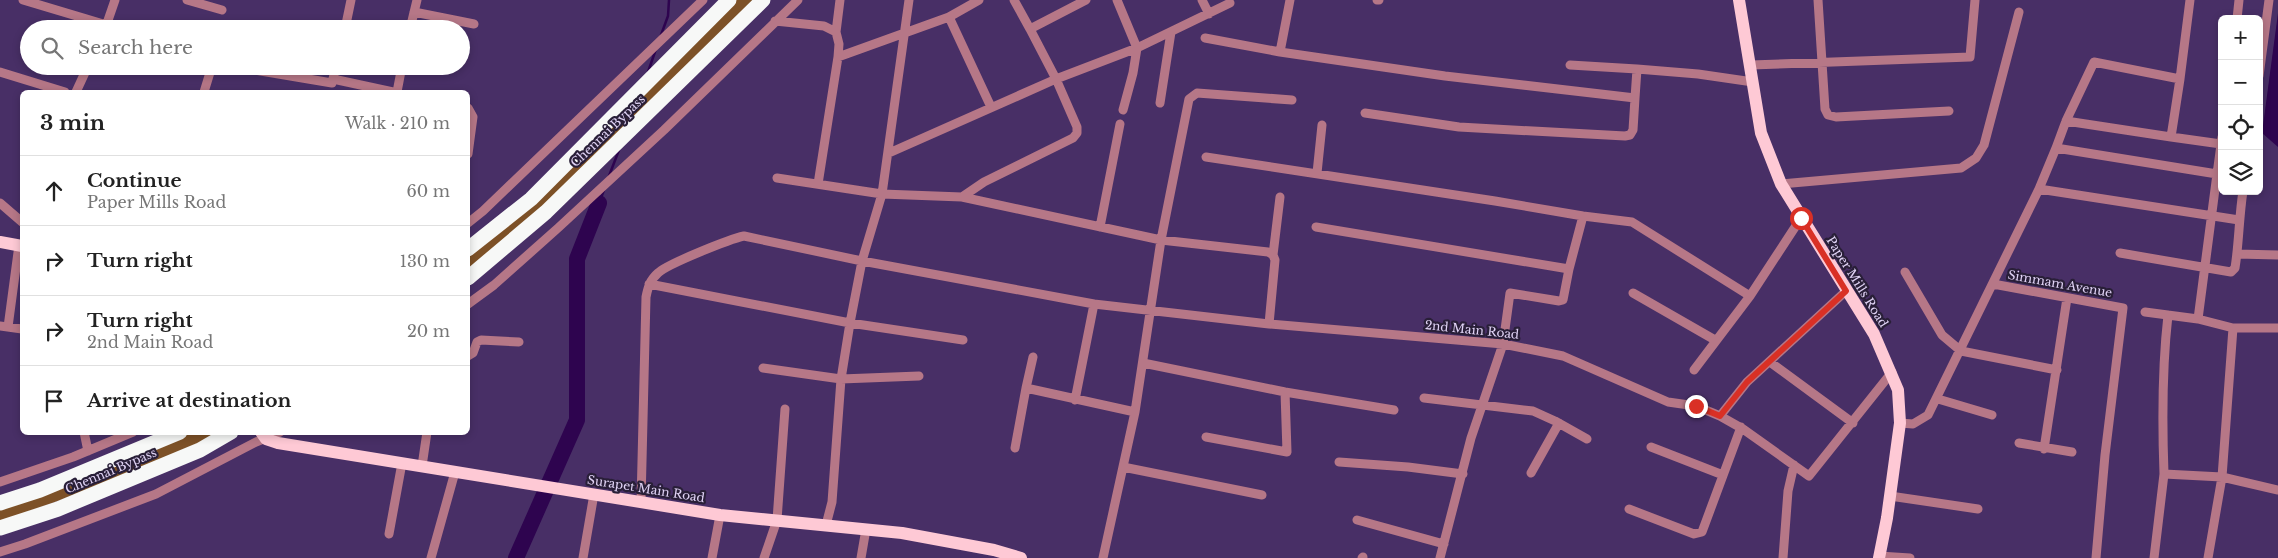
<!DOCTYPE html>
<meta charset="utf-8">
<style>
body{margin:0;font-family:"Libre Baskerville",serif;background:#f6f6f6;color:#222}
.controls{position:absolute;right:15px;top:15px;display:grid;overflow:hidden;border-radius:8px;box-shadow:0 2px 8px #0003}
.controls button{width:45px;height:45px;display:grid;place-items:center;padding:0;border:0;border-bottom:1px solid #e0e0e0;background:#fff;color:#222;font:25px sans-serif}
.stop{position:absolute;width:15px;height:15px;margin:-11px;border:4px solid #d93025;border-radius:50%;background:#fff}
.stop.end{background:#d93025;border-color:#fff;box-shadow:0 1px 5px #0008}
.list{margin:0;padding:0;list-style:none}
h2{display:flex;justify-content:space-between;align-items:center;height:65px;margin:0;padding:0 20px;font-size:21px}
h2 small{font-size:16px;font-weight:400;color:#767676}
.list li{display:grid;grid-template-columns:32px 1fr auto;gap:15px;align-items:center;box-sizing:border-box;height:70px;padding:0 20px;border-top:1px solid #e0e0e0}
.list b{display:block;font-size:19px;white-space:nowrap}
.list p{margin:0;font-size:16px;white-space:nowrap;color:#767676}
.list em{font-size:16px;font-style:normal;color:#767676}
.icon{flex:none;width:28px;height:28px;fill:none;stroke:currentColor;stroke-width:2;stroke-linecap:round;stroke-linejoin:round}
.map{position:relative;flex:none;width:2278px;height:558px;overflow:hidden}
.search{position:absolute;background:#fff;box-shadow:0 2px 8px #0003;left:20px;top:20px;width:450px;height:55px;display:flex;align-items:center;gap:12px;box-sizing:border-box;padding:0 18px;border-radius:28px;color:#767676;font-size:19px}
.panel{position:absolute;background:#fff;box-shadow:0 2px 8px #0003;left:20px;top:90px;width:450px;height:345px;border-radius:8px}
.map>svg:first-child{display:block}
.green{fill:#7d5127}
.water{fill:#2e044f}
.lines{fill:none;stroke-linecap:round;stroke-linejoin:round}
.stream{stroke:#2e044f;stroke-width:2.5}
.river{stroke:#2e044f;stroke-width:16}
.minor{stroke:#b67787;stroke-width:9}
.major{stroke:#fec9d5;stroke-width:12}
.highway{stroke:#f7f8f7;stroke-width:15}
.route{stroke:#d93025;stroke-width:6}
.labels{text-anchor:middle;stroke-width:4.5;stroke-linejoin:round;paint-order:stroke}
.street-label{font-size:12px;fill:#e0d3f5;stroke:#291f38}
</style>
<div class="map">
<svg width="2278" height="558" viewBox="0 0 2278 558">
<rect width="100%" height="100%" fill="#482f66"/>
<path class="green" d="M 736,0 L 755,0 L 565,187 L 468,271 L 468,255 Z
M 190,433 L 223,433 L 119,479 L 0,522 L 0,507 L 158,449 Z"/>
<path class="water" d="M 2278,13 L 2278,147 L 2262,133 Z"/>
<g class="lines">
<path class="stream" d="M 661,35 L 668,16 L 669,0
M 648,72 L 656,49
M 629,122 L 637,101
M 609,176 L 619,150
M 599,203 L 604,190"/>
<path class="river" d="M 516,558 L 577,420 L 577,259 L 599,203"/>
<path class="minor" d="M 23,0 L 120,29
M 187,0 L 222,10
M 1014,0 L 1030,29 L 1086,0
M 1117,0 L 1137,48 L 1133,73 L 1123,110
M 1202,0 L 1209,14
M 1290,0 L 1280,52 L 1445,76 L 1635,98 L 1637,69 L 1570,65
M 1377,0 L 1379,0
M 1818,0 L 1825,109 L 1828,115 L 1836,117 L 1949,111
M 414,12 L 474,24
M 949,17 L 991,107
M 2237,19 L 2239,0
M 775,21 L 824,26 L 836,32 L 839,44 L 838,57 L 818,184
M 105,29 L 115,0
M 345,29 L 351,0
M 410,29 L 417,0
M 1030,29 L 1056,79 L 1137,48 L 1230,3
M 836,32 L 840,0
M 1205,38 L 1280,52
M 838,57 L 949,17 L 979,0
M 1751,65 L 1970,57 L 1975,0
M 231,66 L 332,83 L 336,66
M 1637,69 L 1698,74 L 1753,82
M 0,72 L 65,92
M 2259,76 L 2269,0
M 333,79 L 393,92
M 2180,79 L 2190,0
M 76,92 L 88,66
M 204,92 L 212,66
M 397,92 L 402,66
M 1160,103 L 1171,32
M 468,108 L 473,117 L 468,154
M 1365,113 L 1459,127 L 1625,136 L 1630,135 L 1633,130 L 1635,98
M 2066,121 L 2094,62 L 2180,79 L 2171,137 L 2066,121 L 2056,148 L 2217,174 L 2222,137
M 2171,137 L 2221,144
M 2056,148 L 2039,189 L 2239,220
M 889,153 L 1056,79 L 1077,127 L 1077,133 L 1073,138 L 984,182 L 962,197
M 1206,157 L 1495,201 L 1583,216 L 1632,222 L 1750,296
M 1317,173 L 1322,125
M 777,178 L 882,194 L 962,197 L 1161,240 L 1135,412 L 1103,558
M 1781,184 L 1961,168 L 1976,158 L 1984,145 L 2019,12
M 0,203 L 22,222 L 22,220
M 468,223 L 483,211 L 703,0
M 1100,227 L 1120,124
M 1316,227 L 1569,269 L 1583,216
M 2120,253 L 2231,272 L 2235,268 C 2239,243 2239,217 2243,191
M 2237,254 L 2278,255
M 1273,255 L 1280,197
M 1905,272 L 1942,335 L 1961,351 L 2057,370
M 649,284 L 850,323 L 963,340
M 1993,284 L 2123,308 L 2105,455 L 2096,558
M 1633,293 L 1715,340
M 468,304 L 494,285 L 558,228 L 664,130 L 798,0
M 2145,312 L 2198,319 L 2217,174
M 2198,319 L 2233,328 L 2222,477 L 2208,558
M 1269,324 L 1275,260 L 1273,255 L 1268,252 L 1161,240 L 1189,99 L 1197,93 L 1292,100
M 0,326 L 22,329
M 8,327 L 19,245
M 2233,328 L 2278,328
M 468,356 L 473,353 L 477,342 L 481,340 L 519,342
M 1033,357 L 1026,388 L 1135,412
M 1770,362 L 1853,423
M 1143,363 L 1285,392 L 1394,410
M 763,368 L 841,379 L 919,376
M 1694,370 L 1750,296 L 1801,218
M 1424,398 L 1533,411 L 1555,421 L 1587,439
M 1938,399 L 1992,415
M 1075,400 L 1094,304
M 1720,416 L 1747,382 L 1846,291
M 1900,423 L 1913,424 L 1928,415 L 2039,189
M 84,432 L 88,451
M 1206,437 L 1287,452 L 1285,392
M 2019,443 L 2072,452
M 1651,447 L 1723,475
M 1015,448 L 1026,388
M 2044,449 L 2067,298
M 1339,462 L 1408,467 L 1463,474
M 422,466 L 427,432
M 1123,467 L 1262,495
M 1531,473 L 1559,423
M 2164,474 C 2162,420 2162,368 2168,315
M 0,482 L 73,457 L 133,432
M 1890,496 L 1978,509
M 641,502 L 646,297 C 648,287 650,280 658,273 C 667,264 730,239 744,236 L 862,261 L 1094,304 L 1269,324 L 1503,344 L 1563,356 L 1668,402 L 1696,406 L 1720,416 L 1743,429 L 1809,476 L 1892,372
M 1629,509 L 1694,534 L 1702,532 L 1741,427
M 1357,520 L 1444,544
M 826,525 L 832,502 L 841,379 L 850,323 L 862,261 L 882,194 L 909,0
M 389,534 L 402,463
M 0,552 L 25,544 L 156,494 L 256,442 L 280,432
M 1879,556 L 1910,558
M 431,558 L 455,472
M 583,558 L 594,494
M 712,558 L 720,515
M 764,558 L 777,520 L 785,409
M 861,558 L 866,529
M 1362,558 L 1363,557
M 1440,558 L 1471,438 L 1503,344 L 1510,293 L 1559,301 L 1563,300 L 1569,269
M 1783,558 L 1788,491 L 1794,465
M 2154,558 L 2164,474 L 2222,477 L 2278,490"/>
<path class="major" d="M 1739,0 L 1761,133 L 1781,184 L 1874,334 L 1898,390 L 1900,423 L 1887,518 L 1879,558
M 0,242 L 22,246
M 261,432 L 266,439 L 278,443 L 720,515 L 902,533 L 994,550 L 1021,558"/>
<path class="highway" d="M 468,249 L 531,199 L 729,0
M 468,278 L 546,212 L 763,0
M 0,503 L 40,490 L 180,432
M 0,528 L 58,509 L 200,450 L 231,432"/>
</g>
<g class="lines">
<path class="route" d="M 1696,406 L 1720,416 L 1747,382 L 1846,291 L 1801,218"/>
</g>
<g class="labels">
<g class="street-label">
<text transform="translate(608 131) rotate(-44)" y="4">Chennai Bypass</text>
<text transform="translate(1857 282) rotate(58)" y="4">Paper Mills Road</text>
<text transform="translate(2060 284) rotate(10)" y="4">Simmam Avenue</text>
<text transform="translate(1472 330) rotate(6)" y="4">2nd Main Road</text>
<text transform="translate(111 471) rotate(-23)" y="4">Chennai Bypass</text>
<text transform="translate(646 489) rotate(9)" y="4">Surapet Main Road</text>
</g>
</g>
</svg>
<div class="controls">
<button>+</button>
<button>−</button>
<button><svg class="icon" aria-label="locate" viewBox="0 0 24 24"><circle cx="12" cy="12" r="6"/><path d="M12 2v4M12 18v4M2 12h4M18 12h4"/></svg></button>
<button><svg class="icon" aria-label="layers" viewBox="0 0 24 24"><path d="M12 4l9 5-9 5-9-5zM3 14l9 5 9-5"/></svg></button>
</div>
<div class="stop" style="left:1801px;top:218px"></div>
<div class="stop end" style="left:1696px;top:406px"></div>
<div class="search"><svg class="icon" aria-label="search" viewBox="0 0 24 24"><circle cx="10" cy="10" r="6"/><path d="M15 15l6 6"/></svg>Search here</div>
<section class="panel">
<h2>3 min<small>Walk · 210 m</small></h2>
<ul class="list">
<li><svg class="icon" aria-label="ahead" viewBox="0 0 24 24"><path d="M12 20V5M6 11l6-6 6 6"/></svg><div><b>Continue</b><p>Paper Mills Road</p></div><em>60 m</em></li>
<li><svg class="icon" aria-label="right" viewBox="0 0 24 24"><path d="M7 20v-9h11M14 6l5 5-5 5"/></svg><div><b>Turn right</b></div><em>130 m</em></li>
<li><svg class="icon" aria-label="right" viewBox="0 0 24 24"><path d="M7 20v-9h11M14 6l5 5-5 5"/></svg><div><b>Turn right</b><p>2nd Main Road</p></div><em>20 m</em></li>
<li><svg class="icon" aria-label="arrive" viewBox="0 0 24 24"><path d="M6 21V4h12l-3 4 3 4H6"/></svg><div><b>Arrive at destination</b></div></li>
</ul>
</section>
</div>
